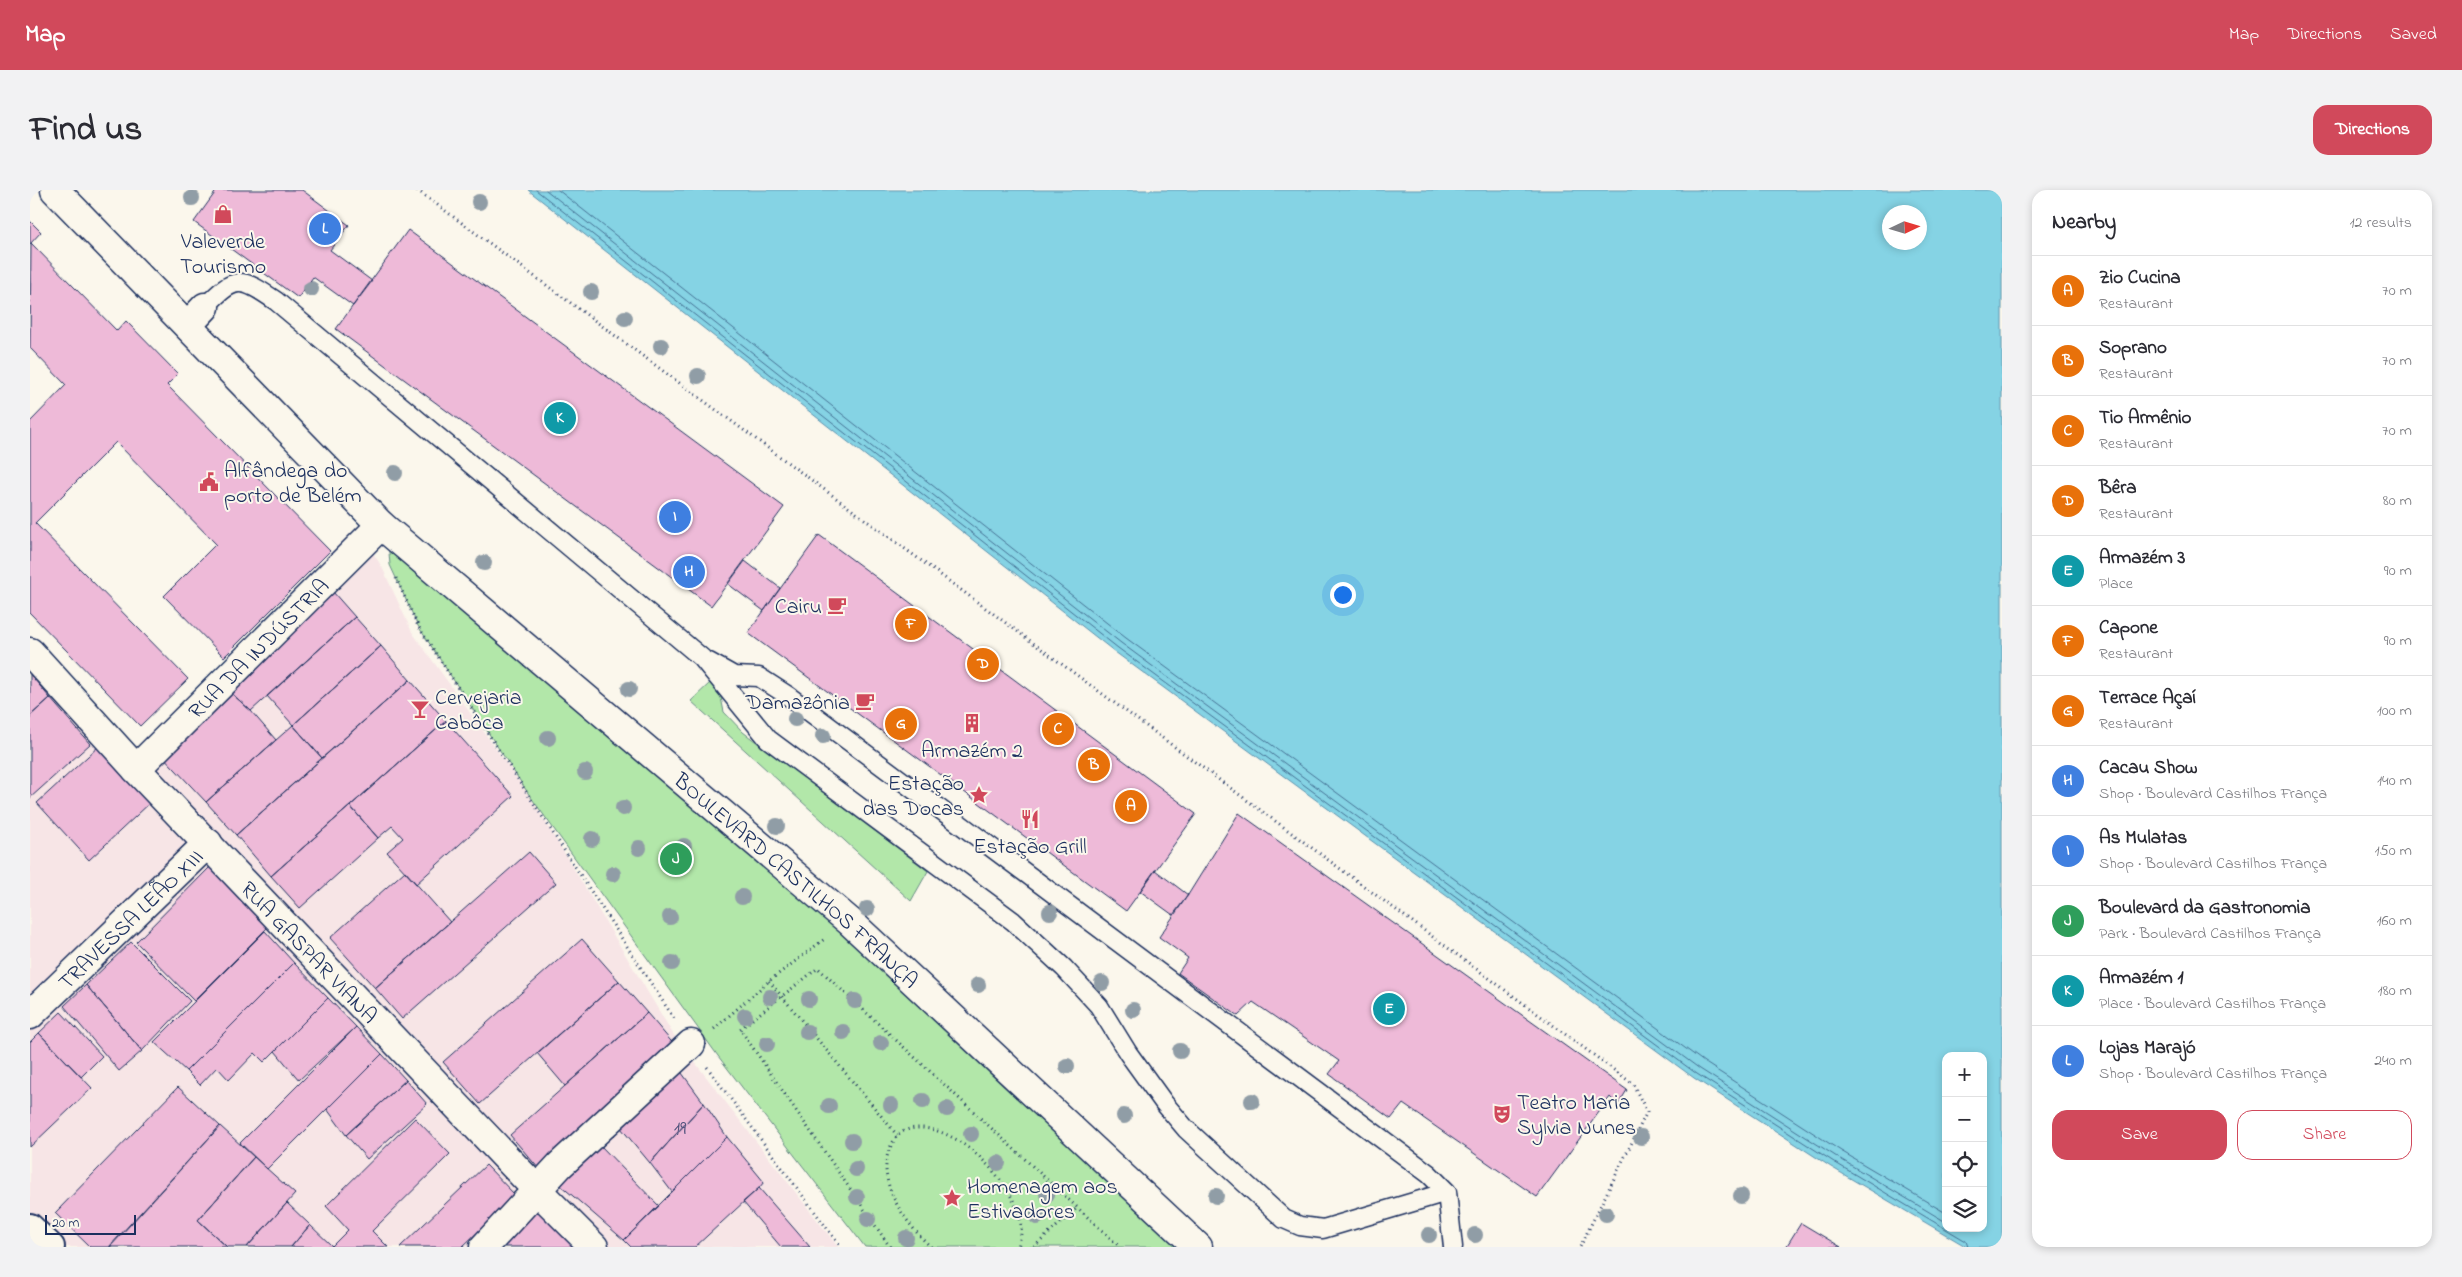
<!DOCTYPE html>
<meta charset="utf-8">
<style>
body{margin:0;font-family:"Indie Flower",sans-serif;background:#f2f2f3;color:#2b2b33}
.controls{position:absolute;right:15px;bottom:15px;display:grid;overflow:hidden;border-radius:10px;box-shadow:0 2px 8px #0003}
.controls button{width:45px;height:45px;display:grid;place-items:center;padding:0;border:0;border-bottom:1px solid #e1e1e2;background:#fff;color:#2b2b33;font:25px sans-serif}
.compass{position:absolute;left:1852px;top:15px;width:45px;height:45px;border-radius:50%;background:#fff;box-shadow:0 2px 8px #0003;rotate:86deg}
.scale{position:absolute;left:15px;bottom:12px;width:91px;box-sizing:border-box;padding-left:5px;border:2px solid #1b2f5e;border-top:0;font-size:14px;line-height:18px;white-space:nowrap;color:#1b2f5e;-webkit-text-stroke:4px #fbf7ec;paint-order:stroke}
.you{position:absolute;left:1312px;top:404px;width:18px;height:18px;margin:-12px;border:4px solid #fff;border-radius:50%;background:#1a73e8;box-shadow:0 0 0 8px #1a73e833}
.badge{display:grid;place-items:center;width:32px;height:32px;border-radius:50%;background:#d1495b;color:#fff;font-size:16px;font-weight:700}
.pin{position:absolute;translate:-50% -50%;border:2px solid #fff;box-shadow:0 1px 5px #0006}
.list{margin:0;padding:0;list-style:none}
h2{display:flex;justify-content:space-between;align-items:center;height:65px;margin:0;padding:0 20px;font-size:21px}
h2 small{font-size:16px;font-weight:400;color:#7c7c81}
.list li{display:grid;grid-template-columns:32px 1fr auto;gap:15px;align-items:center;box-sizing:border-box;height:70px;padding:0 20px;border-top:1px solid #e1e1e2}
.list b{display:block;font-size:19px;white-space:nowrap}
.list p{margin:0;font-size:16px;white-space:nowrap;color:#7c7c81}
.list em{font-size:16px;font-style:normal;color:#7c7c81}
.actions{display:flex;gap:10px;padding:15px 20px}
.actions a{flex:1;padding:11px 0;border:1px solid #d1495b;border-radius:15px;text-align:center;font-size:18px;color:#d1495b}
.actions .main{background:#d1495b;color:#fff}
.icon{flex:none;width:28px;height:28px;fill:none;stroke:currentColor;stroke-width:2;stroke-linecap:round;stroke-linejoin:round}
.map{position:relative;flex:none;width:1972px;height:1057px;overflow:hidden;border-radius:15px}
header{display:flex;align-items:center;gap:30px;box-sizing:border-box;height:70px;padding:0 25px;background:#d1495b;color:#fff}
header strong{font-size:24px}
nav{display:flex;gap:28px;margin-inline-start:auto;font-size:18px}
.intro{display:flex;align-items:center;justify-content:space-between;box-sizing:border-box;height:120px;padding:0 30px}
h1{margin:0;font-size:35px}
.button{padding:12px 22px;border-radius:15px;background:#d1495b;color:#fff;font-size:18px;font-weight:700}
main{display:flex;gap:30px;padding:0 30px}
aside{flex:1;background:#fff;border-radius:15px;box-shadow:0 2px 8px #0003}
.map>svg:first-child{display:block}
.built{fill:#f7e5e6}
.green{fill:#b2e7a9;stroke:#668b84}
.water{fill:#85d3e4;stroke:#5b91ae;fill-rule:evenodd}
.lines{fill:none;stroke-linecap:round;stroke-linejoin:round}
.shore{stroke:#457194;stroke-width:1}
.building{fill:#eebad8;stroke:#1b2f5e}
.service-casing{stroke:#1b2f5e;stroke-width:21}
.pedestrian-casing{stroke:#1b2f5e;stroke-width:30}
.minor-casing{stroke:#1b2f5e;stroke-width:31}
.secondary-casing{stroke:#1b2f5e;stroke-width:31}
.path{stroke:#1b2f5e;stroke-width:3;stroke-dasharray:1 4;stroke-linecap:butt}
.service{stroke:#fbf7ec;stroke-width:18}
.pedestrian{stroke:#fbf7ec;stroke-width:26}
.minor{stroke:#fbf7ec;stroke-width:28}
.secondary{stroke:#fbf7ec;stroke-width:28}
.tree{fill:#909da6}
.labels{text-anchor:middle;stroke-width:4;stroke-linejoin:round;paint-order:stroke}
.number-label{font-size:20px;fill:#50527c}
.poi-label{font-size:22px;fill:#1b2f5e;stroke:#fbf7ec;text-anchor:start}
.street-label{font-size:22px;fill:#1b2f5e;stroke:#fbf7ec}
</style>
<header>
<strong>Map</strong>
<nav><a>Map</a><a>Directions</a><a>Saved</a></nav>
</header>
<div class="intro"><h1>Find us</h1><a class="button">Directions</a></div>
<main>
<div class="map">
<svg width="1972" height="1057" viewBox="0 0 1972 1057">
<rect width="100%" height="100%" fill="#fbf7ec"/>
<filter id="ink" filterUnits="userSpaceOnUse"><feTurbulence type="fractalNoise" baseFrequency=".02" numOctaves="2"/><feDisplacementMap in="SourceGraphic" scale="10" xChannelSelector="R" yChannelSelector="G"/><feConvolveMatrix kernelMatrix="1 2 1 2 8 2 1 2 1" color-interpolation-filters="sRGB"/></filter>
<g filter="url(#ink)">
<path class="built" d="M 340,358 L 352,377 L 382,442 L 500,606 L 643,844 L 808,1057 L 0,1057 L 0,457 L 106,569 Z"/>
<path class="green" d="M 357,338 L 1168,1057 L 835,1057 L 688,866 L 500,606 L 388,436 L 360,375 Z
M 682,491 L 689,498 L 694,522 L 713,542 L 898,681 L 881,711 L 661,511 Z"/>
<path class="water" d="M 498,0 L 1972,0 L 1972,1057 L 1937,1057 L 1801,977 L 1664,888 L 1085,462 ZM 1860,22 L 1890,22 L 1890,52 L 1860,52 ZM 1916,866 L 1953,866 L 1953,1038 L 1916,1038 Z"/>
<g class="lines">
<path class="shore" d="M 506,0 L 1088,458 L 1667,884 L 1804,972 L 1936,1051 L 1938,1057
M 516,0 L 1091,453 L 1670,879 L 1807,967 L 1916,1032
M 528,0 L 1096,448 L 1674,872 L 1811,961 L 1916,1023"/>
</g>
<path class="building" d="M 187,0 L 272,0 L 319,35 L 300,60 L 342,91 L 323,116 L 283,87 L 268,108 L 164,32 Z
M 0,31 L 11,42 L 0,54 Z
M 378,40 L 754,317 L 681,416 L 306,139 Z
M 1,53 L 87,141 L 96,131 L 148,184 L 137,195 L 300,361 L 194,467 L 134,406 L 186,354 L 86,252 L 5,333 L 158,489 L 110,536 L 0,423 L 0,232 L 36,195 L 0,158 Z
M 789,345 L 1166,624 L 1096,721 L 718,443 Z
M 715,371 L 750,398 L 734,421 L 698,394 Z
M 303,402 L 325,427 L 221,521 L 199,501 Z
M 325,427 L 351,456 L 263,535 L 237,506 Z
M 351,456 L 380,490 L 292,568 L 263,535 Z
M 0,484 L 20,508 L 0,526 Z
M 380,490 L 416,531 L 241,686 L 206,645 Z
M 199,501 L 221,521 L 246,550 L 176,612 L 129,562 Z
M 20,508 L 60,554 L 0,608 L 0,526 Z
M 416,531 L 483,606 L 386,694 L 357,662 L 373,648 L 362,636 L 348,648 L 320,616 Z
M 263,535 L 292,568 L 206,645 L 176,612 Z
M 70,555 L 122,611 L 59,670 L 7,613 Z
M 320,616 L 348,648 L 270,718 L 241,686 Z
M 1209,623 L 1597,900 L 1588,915 L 1580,907 L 1507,1007 L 1373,914 L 1361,929 L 1299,884 L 1309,871 L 1223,812 L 1208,826 L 1148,783 L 1158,768 L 1129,747 L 1158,705 Z
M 499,662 L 526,693 L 372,829 L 345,798 Z
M 181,676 L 240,735 L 164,811 L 106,752 Z
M 1125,680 L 1158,705 L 1143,725 L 1110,701 Z
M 375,681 L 420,732 L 345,798 L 300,748 Z
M 235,741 L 264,773 L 156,881 L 124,852 Z
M 552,749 L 589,791 L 450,914 L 413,872 Z
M 101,752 L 160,811 L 112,861 L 56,795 Z
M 264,773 L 298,808 L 234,872 L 225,863 L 199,890 L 187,877 L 170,895 L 156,881 Z
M 589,791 L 617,823 L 535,896 L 507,863 Z
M 56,795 L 112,861 L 89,881 L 34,816 Z
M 298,808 L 326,837 L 269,890 L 245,861 Z
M 31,822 L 72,866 L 51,887 L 9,843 Z
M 617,823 L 646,857 L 509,979 L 480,945 Z
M 326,837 L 352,864 L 237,979 L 210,953 Z
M 9,843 L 62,898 L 0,957 L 0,852 Z
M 352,864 L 376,890 L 316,945 L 297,919 Z
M 646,875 L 674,913 L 620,973 L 586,932 Z
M 376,890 L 397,914 L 337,969 L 316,945 Z
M 148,897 L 190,936 L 79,1057 L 60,1057 L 25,1023 Z
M 674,913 L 697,947 L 642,1002 L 620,973 Z
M 385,928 L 420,964 L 342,1041 L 358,1057 L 304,1057 L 302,1056 L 318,1040 L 296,1016 Z
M 190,936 L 224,967 L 168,1030 L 197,1057 L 80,1057 Z
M 697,947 L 734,992 L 729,998 L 665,1057 L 601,1057 L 594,1050 Z
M 569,954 L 629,1016 L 594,1050 L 529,994 Z
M 224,967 L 265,1004 L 217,1057 L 197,1057 L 168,1030 Z
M 456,975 L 486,1006 L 432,1057 L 370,1057 Z
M 729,998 L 780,1057 L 751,1057 L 713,1012 Z
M 257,1013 L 280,1035 L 261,1057 L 217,1057 Z
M 506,1019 L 546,1057 L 470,1057 Z
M 1771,1033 L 1811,1057 L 1756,1057 Z
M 280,1035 L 302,1056 L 301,1057 L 261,1057 Z"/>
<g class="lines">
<g class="service-casing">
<path id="service" d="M 175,117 C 205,85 211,87 246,111 L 672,468 L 738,549 L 983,731 L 1034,778 L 1069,816 L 1098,863 L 1134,913 L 1156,939 L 1254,1029 L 1270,1036 L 1293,1039 L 1417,1002
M 679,472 L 704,486 L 729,487 L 757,505 L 1399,984 L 1417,1002 L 1423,1057"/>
</g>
<g class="pedestrian-casing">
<path id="pedestrian" d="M 0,1037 L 21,1057"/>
</g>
<g class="minor-casing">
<g id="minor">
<path d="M 158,135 L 175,117"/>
<path id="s1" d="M 0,462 L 106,579 L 508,1001 L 564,1057"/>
<path id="s2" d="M 106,579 L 351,335"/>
<path id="s3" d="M 0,825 L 178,653"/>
<path d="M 454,1057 L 530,975 L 661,854"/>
</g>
</g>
<g class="secondary-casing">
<g id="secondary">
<path id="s4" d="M 25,0 L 351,335 L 819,731 L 1168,1057"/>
</g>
</g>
<path class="path" d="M 387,0 L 1603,894 L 1617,922 L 1550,1057
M 366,388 L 388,436 L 645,830
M 739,791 L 867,945
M 684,839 L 739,791 L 796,748
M 677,877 L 811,1057
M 860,1057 L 710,839 L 788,778 L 1090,1057
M 901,1057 C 876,1034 842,989 862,954 C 867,944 874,939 886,938 C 929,935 986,994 991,1035 C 992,1042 990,1050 988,1057
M 1004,1057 L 1047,1018"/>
<use href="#service" class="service"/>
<use href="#pedestrian" class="pedestrian"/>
<use href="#minor" class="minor"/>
<use href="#secondary" class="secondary"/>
</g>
<g class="tree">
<circle cx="162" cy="8" r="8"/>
<circle cx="449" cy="12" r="8"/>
<circle cx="281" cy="99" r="8"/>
<circle cx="561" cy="102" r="8"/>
<circle cx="595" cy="128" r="8"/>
<circle cx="631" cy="156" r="8"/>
<circle cx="668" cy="186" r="8"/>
<circle cx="365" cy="283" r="8"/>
<circle cx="454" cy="373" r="8"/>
<circle cx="599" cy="499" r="8"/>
<circle cx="765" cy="529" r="8"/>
<circle cx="793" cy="546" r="8"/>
<circle cx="518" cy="548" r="8"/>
<circle cx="555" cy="582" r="8"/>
<circle cx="593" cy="618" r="8"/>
<circle cx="747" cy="636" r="8"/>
<circle cx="562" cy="649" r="8"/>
<circle cx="654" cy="656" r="8"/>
<circle cx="609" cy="658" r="8"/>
<circle cx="583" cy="684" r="8"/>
<circle cx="712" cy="707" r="8"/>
<circle cx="837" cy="719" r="8"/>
<circle cx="1020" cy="722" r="8"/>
<circle cx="640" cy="727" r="8"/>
<circle cx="642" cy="773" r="8"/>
<circle cx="1072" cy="793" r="8"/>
<circle cx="948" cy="795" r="8"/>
<circle cx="740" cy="807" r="8"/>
<circle cx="779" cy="809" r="8"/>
<circle cx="825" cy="811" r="8"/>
<circle cx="1103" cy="820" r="8"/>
<circle cx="715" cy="826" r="8"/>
<circle cx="777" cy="842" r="8"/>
<circle cx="813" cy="842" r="8"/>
<circle cx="851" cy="853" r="8"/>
<circle cx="737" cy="854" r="8"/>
<circle cx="1150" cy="861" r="8"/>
<circle cx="1037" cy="876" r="8"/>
<circle cx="893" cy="911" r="8"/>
<circle cx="1222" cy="911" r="8"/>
<circle cx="861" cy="915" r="8"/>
<circle cx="799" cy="916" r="8"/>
<circle cx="917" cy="919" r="8"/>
<circle cx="1094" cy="926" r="8"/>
<circle cx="941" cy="944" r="8"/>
<circle cx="1611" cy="947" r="8"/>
<circle cx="822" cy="951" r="8"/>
<circle cx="968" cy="973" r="8"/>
<circle cx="826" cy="979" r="8"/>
<circle cx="1017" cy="1004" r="8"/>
<circle cx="1186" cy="1006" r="8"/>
<circle cx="1711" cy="1006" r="8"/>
<circle cx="827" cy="1007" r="8"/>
<circle cx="1576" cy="1024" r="8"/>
<circle cx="1007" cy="1027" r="8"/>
<circle cx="838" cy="1029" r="8"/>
<circle cx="1399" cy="1045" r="8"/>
<circle cx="1445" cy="1045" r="8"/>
<circle cx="876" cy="1048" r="8"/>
</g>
</g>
<defs>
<g id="shop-bare" transform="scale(1.5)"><path d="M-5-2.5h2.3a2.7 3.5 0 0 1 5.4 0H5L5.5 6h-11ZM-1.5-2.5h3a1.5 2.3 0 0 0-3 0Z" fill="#d1495b" stroke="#fbf7ec" stroke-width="2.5" paint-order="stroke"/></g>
<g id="civic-bare" transform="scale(1.5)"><path d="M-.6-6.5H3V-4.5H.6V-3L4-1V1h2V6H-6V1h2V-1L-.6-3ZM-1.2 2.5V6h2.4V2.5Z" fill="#d1495b" stroke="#fbf7ec" stroke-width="2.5" paint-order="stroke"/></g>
<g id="cafe-bare" transform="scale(1.5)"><path d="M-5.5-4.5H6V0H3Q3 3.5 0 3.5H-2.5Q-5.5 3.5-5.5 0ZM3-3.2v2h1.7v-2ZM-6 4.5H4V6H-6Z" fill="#d1495b" stroke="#fbf7ec" stroke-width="2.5" paint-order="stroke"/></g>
<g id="bar-bare" transform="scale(1.5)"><path d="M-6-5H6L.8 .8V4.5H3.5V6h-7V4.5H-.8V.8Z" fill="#d1495b" stroke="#fbf7ec" stroke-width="2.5" paint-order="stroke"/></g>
<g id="building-bare" transform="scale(1.5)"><path d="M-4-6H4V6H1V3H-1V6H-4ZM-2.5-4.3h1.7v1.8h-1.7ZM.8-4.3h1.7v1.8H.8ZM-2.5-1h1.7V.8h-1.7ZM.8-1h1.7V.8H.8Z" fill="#d1495b" stroke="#fbf7ec" stroke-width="2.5" paint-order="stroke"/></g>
<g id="sight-bare" transform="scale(1.5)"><path d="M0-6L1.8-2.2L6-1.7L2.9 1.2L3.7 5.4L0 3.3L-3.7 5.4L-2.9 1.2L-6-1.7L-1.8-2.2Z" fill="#d1495b" stroke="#fbf7ec" stroke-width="2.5" paint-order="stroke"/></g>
<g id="restaurant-bare" transform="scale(1.5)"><path d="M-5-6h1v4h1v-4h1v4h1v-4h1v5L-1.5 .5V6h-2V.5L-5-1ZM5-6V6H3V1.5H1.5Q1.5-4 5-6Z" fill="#d1495b" stroke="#fbf7ec" stroke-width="2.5" paint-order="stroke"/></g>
<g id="theatre-bare" transform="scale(1.5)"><path d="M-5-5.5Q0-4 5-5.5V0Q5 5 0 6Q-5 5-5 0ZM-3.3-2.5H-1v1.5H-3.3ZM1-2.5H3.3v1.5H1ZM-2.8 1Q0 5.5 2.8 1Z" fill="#d1495b" stroke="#fbf7ec" stroke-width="2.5" paint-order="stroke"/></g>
</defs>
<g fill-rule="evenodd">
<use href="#shop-bare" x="193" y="24"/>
<use href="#civic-bare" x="179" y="292"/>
<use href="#cafe-bare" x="807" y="415"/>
<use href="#cafe-bare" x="835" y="511"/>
<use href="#bar-bare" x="390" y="519"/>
<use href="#building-bare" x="942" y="533"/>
<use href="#sight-bare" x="949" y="605"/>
<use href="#restaurant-bare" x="1000" y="629"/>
<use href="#theatre-bare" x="1472" y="924"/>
<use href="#sight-bare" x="922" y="1008"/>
</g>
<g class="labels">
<g class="number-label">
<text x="650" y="944">19</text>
</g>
<g class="poi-label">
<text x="193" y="58" text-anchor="middle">Valeverde<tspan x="193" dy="25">Tourismo</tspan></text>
<text x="194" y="287">Alfândega do<tspan x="194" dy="25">porto de Belém</tspan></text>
<text x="792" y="423" text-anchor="end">Cairu</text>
<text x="405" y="514">Cervejaria<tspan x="405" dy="25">Cabôca</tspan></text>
<text x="820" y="519" text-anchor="end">Damazônia</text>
<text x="942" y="567" text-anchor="middle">Armazém 2</text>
<text x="934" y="600" text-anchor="end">Estação<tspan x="934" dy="25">das Docas</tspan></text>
<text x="1000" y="663" text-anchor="middle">Estação Grill</text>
<text x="1487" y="919">Teatro Maria<tspan x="1487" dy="25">Sylvia Nunes</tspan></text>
<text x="937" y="1003">Homenagem aos<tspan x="937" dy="25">Estivadores</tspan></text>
</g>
<g class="street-label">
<text dy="8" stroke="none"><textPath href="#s2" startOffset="172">RUA DA INDÚSTRIA</textPath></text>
<text dy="8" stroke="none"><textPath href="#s4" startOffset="1014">BOULEVARD CASTILHOS FRANÇA</textPath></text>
<text dy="8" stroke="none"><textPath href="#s3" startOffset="139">TRAVESSA LEÃO XIII</textPath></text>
<text dy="8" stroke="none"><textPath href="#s1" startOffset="410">RUA GASPAR VIANA</textPath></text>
</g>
</g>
</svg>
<div class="controls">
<button>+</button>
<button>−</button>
<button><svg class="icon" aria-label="locate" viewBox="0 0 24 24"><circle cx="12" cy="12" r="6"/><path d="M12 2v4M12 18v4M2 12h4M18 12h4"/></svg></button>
<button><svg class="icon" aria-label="layers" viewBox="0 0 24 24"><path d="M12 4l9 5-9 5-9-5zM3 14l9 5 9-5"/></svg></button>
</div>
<svg class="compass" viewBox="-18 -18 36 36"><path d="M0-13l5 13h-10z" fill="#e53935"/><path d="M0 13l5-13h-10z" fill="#7c7c81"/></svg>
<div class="scale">20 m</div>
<div class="you"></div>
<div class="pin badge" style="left:1101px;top:616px;background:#e8710a">A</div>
<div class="pin badge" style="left:1064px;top:575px;background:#e8710a">B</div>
<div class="pin badge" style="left:1028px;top:539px;background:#e8710a">C</div>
<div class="pin badge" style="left:953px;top:474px;background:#e8710a">D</div>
<div class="pin badge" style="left:1359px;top:819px;background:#0f9aa8">E</div>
<div class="pin badge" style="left:881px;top:434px;background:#e8710a">F</div>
<div class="pin badge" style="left:871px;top:534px;background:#e8710a">G</div>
<div class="pin badge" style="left:659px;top:382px;background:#3f7fe0">H</div>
<div class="pin badge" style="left:645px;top:327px;background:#3f7fe0">I</div>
<div class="pin badge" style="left:646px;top:669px;background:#2e9e5b">J</div>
<div class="pin badge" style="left:530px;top:228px;background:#0f9aa8">K</div>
<div class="pin badge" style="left:295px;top:39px;background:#3f7fe0">L</div>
</div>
<aside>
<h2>Nearby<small>12 results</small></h2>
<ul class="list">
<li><span class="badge" style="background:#e8710a">A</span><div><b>Zio Cucina</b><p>Restaurant</p></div><em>70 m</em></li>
<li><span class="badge" style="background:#e8710a">B</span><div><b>Soprano</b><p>Restaurant</p></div><em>70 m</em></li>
<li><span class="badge" style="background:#e8710a">C</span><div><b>Tio Armênio</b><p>Restaurant</p></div><em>70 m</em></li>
<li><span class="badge" style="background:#e8710a">D</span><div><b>Bêra</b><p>Restaurant</p></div><em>80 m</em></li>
<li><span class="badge" style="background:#0f9aa8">E</span><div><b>Armazém 3</b><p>Place</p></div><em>90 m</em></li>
<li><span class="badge" style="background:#e8710a">F</span><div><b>Capone</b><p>Restaurant</p></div><em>90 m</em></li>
<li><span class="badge" style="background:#e8710a">G</span><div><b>Terrace Açaí</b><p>Restaurant</p></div><em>100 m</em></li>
<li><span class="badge" style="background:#3f7fe0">H</span><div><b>Cacau Show</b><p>Shop · Boulevard Castilhos França</p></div><em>140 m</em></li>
<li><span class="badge" style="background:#3f7fe0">I</span><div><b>As Mulatas</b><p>Shop · Boulevard Castilhos França</p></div><em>150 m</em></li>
<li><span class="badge" style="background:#2e9e5b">J</span><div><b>Boulevard da Gastronomia</b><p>Park · Boulevard Castilhos França</p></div><em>160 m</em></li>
<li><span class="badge" style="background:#0f9aa8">K</span><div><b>Armazém 1</b><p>Place · Boulevard Castilhos França</p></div><em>180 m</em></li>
<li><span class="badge" style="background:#3f7fe0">L</span><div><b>Lojas Marajó</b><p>Shop · Boulevard Castilhos França</p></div><em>240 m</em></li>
</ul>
<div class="actions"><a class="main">Save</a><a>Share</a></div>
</aside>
</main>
